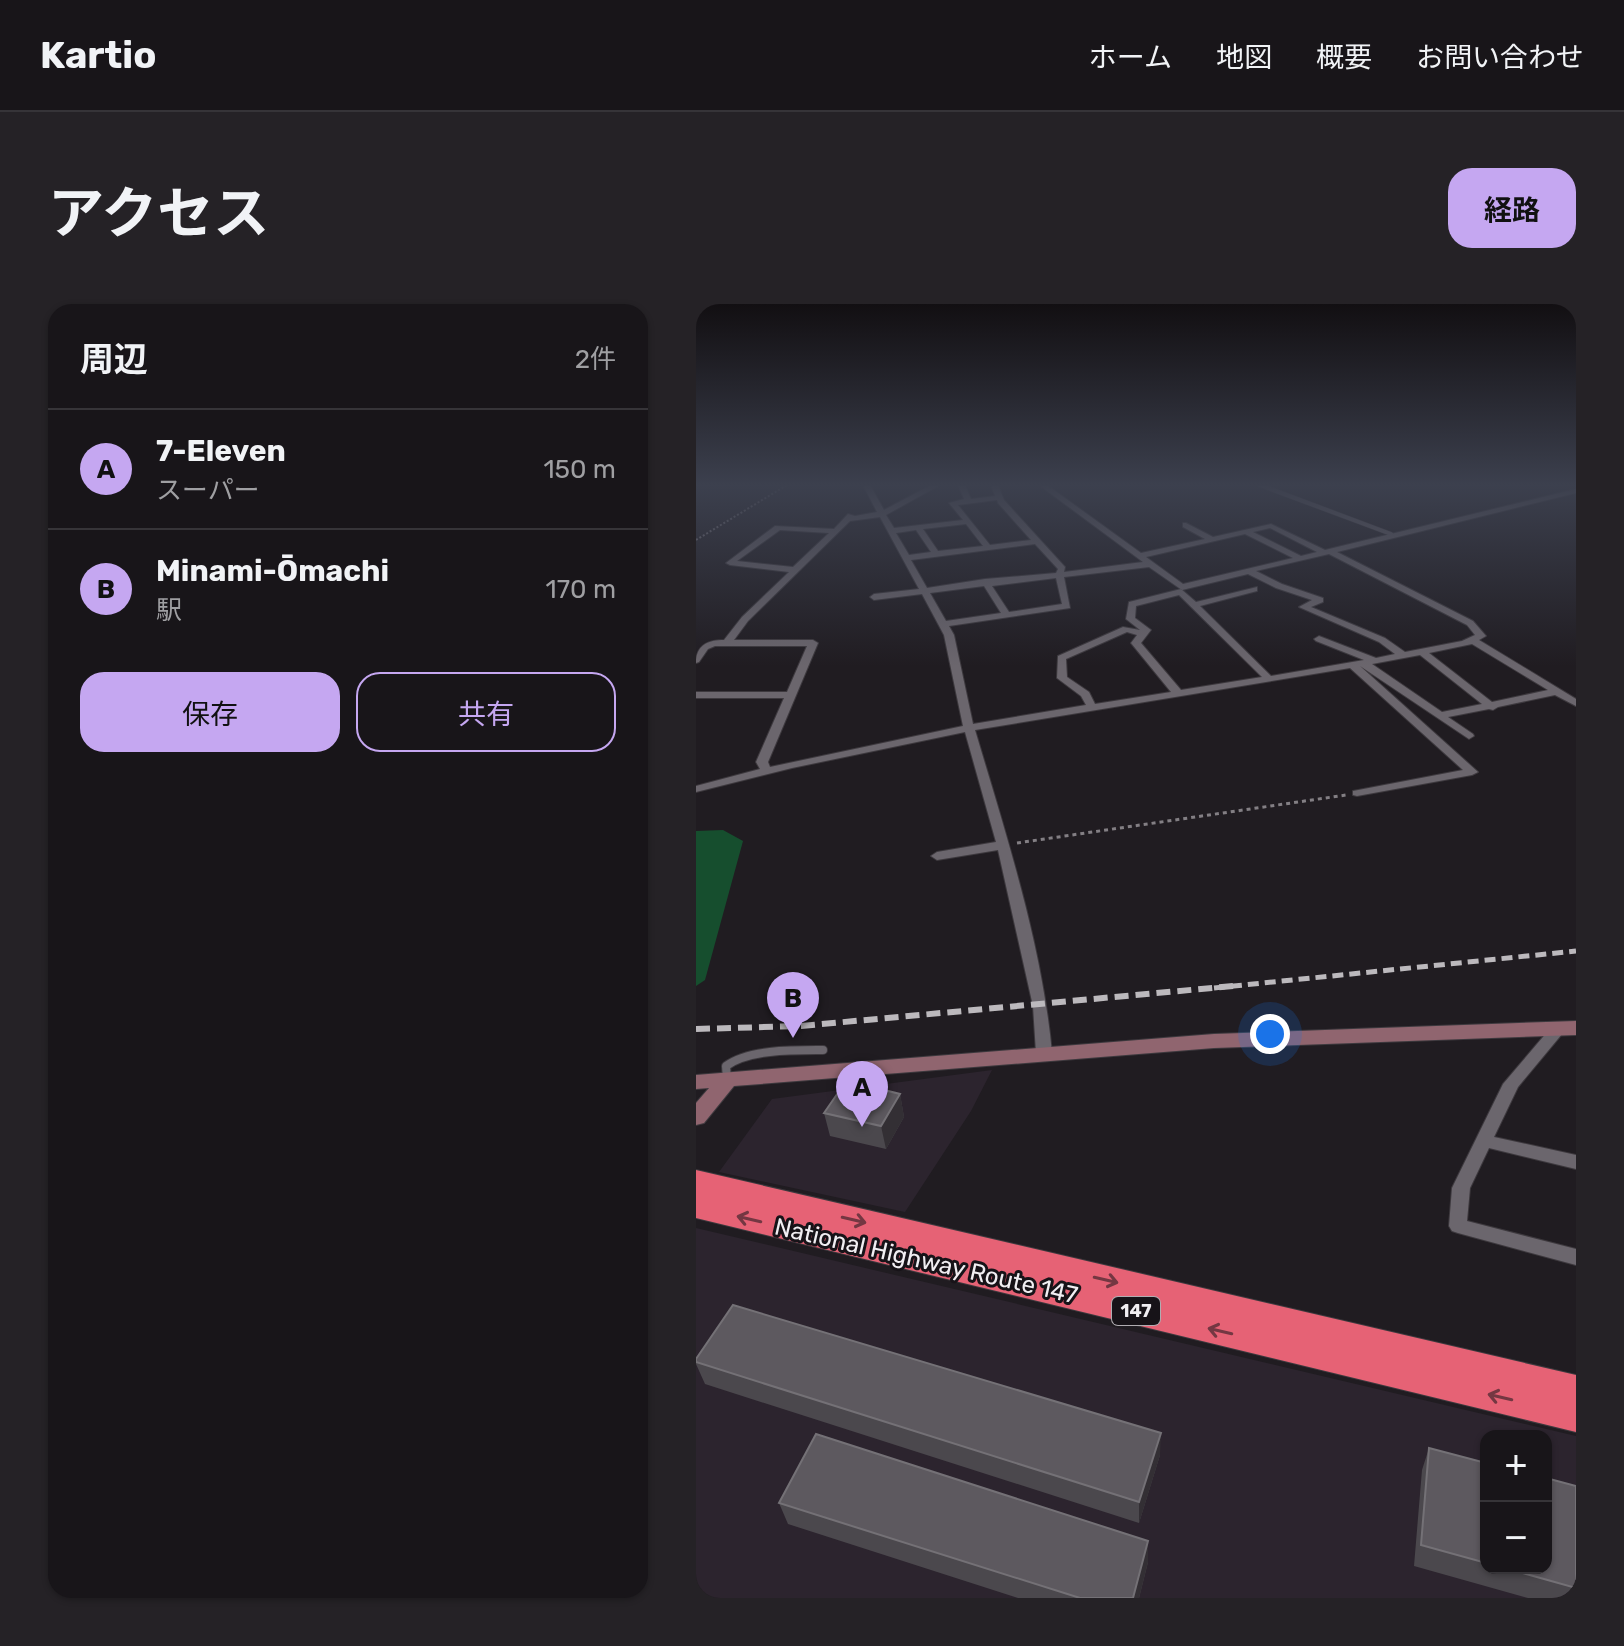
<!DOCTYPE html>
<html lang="ja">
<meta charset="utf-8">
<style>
body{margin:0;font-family:Rubik,"Noto Sans JP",sans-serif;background:#252226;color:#f1f3f6}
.controls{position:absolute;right:24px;bottom:24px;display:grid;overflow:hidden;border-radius:16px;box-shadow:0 2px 6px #0004}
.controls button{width:72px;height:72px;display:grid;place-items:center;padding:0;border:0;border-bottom:2px solid #363438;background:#181519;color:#f1f3f6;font:40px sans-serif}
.you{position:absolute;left:574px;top:730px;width:28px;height:28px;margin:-20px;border:6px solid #fff;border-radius:50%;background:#1a73e8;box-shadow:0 0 0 12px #1a73e833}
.badge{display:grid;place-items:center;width:52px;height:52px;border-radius:50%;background:#c5a7f1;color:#111;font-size:26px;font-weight:700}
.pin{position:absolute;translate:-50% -66px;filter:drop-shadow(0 2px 4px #0008)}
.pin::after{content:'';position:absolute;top:42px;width:28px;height:24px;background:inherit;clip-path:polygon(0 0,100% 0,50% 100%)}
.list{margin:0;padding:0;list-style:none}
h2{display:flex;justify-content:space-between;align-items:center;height:104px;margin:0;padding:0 32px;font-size:34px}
h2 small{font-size:26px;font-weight:400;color:#9f9fa2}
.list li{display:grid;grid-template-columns:52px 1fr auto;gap:24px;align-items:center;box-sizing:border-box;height:120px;padding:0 32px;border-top:2px solid #363438}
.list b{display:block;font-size:30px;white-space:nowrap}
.list p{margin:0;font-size:26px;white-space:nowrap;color:#9f9fa2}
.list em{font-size:26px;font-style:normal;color:#9f9fa2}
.actions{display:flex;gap:16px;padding:24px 32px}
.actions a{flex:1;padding:18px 0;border:2px solid #c5a7f1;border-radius:24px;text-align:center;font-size:28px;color:#c5a7f1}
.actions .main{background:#c5a7f1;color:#111}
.map{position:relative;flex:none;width:880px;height:1294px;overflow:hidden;border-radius:24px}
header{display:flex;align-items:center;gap:48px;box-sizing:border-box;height:112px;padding:0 40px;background:#181519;border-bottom:2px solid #363438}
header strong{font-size:38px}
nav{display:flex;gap:44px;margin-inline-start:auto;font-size:28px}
.intro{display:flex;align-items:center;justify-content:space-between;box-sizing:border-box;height:192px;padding:0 48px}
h1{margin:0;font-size:56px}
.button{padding:20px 36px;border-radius:24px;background:#c5a7f1;color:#111;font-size:28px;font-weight:700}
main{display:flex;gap:48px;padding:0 48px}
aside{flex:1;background:#181519;border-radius:24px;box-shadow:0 2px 6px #0004}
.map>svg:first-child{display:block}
.built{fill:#2c242e;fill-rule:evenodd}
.green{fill:#164e2e}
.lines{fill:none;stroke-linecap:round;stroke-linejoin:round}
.lane-far1-casing{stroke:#3d393e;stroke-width:5}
.lane-casing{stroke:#3d393e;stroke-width:10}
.street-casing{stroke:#3d393e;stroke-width:2}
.secondary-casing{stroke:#3d393e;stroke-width:2}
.highway-casing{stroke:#3d393e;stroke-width:2}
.path-far1{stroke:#837f84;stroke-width:2;stroke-dasharray:2 2;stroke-linecap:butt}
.path{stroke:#837f84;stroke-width:3;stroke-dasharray:4 4;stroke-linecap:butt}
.lane-far1{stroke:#6b666d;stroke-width:4}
.lane{stroke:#6b666d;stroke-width:8}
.street{fill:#6b666d;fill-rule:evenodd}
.secondary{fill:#90656f;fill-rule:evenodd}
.highway{fill:#e66275;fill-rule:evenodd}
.rail-far1{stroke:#bcb9bd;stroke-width:5;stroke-dasharray:11 6;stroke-linecap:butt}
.rail{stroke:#bcb9bd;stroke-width:6;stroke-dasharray:14 7;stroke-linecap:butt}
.wall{fill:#4b484d}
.shaded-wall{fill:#332f34}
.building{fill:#5d595f;stroke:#747176;stroke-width:2}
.oneway{stroke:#743742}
.labels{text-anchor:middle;stroke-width:6;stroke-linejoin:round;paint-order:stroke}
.shield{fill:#171318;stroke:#b0acb1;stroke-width:2}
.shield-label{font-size:18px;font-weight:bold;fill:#f1eef2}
.near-street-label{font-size:24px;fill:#f1eef2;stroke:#171318}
</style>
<header>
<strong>Kartio</strong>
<nav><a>ホーム</a><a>地図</a><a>概要</a><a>お問い合わせ</a></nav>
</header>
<div class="intro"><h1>アクセス</h1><a class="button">経路</a></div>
<main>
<aside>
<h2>周辺<small>2件</small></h2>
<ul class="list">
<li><span class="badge">A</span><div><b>7-Eleven</b><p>スーパー</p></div><em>150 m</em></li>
<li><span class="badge">B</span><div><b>Minami-Ōmachi</b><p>駅</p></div><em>170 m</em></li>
</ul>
<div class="actions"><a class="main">保存</a><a>共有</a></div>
</aside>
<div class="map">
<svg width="880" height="1294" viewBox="0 0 880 1294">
<rect width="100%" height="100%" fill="#201c21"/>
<path class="built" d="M 296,766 L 275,807 L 209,908 L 23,868 L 76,795 Z
M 0,924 L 880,1132 L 880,1294 L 0,1294 ZM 790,1132 L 850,1132 L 850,1264 L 790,1264 Z"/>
<path class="green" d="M 27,526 L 47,537 L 9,676 L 0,682 L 0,527 Z"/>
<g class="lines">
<g class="lane-far1-casing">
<path id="lane-far1" d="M 564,181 L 695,230"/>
</g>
<g class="lane-casing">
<path id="lane" d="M 31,775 L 30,762 C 53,745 99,746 127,746"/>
</g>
<g class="street-casing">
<path id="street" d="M 167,181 L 174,181 L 188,206 L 235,181 L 244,181 L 190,211 L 198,224 L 267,216 L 253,199 L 268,195 L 262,181 L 269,181 L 275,195 L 299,192 L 295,181 L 302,181 L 308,196 L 369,263 L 368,268 L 447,258 L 343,181 L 351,181 L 445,249 L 509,235 L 487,223 L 487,219 L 490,219 L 517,233 L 575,220 L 629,246 L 880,185 L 880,189 L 641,248 L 777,317 L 790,332 L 783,336 L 880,395 L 880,402 L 859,391 L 802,403 L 797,406 L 793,405 L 752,413 L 777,430 L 778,432 L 773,435 L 664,362 L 782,468 L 776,471 L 661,492 L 657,491 L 657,487 L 767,466 L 654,364 L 279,426 C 310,531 346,640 356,749 L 353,753 L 343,753 L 340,749 L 337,702 L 302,546 L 241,556 L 235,552 L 241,548 L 300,538 L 269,428 L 96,464 L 0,488 L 0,482 L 64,465 L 60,458 L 88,394 L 0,394 L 0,388 L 91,388 L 111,342 L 19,342 L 12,345 L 3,358 L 0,359 C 0,341 12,336 28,336 L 46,313 L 93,268 L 34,261 L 30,259 L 79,222 L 138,225 L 152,210 L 159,212 L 181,208 ZM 301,196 L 302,199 L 335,236 L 294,241 L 262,201 ZM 184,213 L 223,285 L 178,290 L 174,293 L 178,296 L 226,290 L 248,331 L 267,422 L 74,463 L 72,458 L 122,339 L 117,336 L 38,336 L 52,317 L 154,217 ZM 270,220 L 287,242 L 242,247 L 227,225 ZM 574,224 L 621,248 L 605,252 L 557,228 ZM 84,226 L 133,229 L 97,263 L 41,257 ZM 220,226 L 235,248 L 213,251 L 200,229 ZM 549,230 L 597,254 L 487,280 L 450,253 ZM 339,240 L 362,265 L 360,269 L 289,275 L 231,284 L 215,256 ZM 633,250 L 771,321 L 779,331 L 766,337 L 709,348 L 689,334 L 615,303 L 627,298 L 627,294 L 586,280 L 560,267 ZM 453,263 L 486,286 L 552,270 L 580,284 L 616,296 L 603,303 L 683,338 L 699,350 L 680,354 L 623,332 L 618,335 L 620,337 L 668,356 L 575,372 L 504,302 L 561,287 L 561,283 L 500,298 L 485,285 L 433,298 L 430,315 L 444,326 L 427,323 L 362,352 L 361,374 L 385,392 L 390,401 L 277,420 L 258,331 L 253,322 L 374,304 L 368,273 ZM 360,274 L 366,300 L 313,308 L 296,282 ZM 288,282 L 305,309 L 250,317 L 234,289 ZM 483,291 L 566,373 L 485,386 L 445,339 L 455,326 L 439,314 L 440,302 ZM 431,328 L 441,331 L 435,339 L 475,388 L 399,400 L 393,388 L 371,373 L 370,355 ZM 776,340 L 852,386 L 796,398 L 733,349 ZM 724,351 L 786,400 L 746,408 L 676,360 Z
M 863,719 L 868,720 L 871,724 L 822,783 L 798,833 L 880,851 L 880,865 L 793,844 L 774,884 L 771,917 L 880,945 L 880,961 L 762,929 L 756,927 L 753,922 L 756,884 L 807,780 L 858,720 Z"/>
</g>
<g class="secondary-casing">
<path id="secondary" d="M 880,717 L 880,731 L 518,744 L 38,782 L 8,819 L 0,821 L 0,799 L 13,784 L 0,785 L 0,771 L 518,730 Z"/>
</g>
<g class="highway-casing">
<path id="highway" d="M 0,866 L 880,1071 L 880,1128 L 0,914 Z"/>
</g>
<path class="path-far1" d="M 0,236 L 91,181"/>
<path class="path" d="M 321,539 L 650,491"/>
<use href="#lane-far1" class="lane-far1"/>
<use href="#lane" class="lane"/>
<use href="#street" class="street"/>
<use href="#secondary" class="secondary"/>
<use href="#highway" class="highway"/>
<path class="rail-far1" d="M 518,684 L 880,647"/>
<path class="rail" d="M 0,725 L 105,722 L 537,682"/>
</g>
<path class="wall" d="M 204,790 L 208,813 L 190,845 L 134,832 L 128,809 L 185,791 Z
M 0,1055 L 464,1151 L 443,1219 L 9,1080 L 0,1060 Z
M 733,1144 L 790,1159 L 790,1264 L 850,1264 L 880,1182 L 880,1294 L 832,1294 L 718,1262 L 726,1166 Z
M 83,1199 L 452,1237 L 452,1258 L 443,1294 L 322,1294 L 92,1220 Z"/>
<path class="shaded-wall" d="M 204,790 L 208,813 L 190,845 L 185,822 Z
M 465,1129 L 464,1151 L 443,1219 L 443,1198 Z
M 452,1237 L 452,1258 L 443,1294 L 437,1294 Z"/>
<path class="building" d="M 146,783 L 185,791 L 188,786 L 204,790 L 185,822 L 128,809 Z
M 37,1001 L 465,1129 L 443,1198 L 0,1058 L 0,1055 Z
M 120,1130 L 452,1237 L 437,1294 L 384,1294 L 83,1199 Z
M 733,1144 L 790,1159 L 790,1259 L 725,1241 Z
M 850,1174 L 880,1182 L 880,1284 L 809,1264 L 850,1264 Z"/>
<defs><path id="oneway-shaft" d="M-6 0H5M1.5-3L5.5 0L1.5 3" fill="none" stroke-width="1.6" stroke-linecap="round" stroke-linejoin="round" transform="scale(2)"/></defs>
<g class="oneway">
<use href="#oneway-shaft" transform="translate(53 915) rotate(-167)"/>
<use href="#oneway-shaft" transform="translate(158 916) rotate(13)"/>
<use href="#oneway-shaft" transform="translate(410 976) rotate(13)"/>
<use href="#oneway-shaft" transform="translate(524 1027) rotate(-167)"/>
<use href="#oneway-shaft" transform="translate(804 1093) rotate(-167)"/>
</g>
<linearGradient id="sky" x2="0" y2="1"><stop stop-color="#120f12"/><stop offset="0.5" stop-color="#3c404e"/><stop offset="1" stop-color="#3c404e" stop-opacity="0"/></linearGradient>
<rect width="880" height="362" fill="url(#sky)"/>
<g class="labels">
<rect class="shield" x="416" y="993" width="48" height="28" rx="6"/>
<g class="shield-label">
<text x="440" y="1013">147</text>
</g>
<g class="near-street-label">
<text transform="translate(230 957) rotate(13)" y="8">National Highway Route 147</text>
</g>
</g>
</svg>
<div class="controls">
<button>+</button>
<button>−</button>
</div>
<div class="you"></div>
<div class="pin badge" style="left:166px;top:823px">A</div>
<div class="pin badge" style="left:97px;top:734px">B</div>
</div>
</main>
